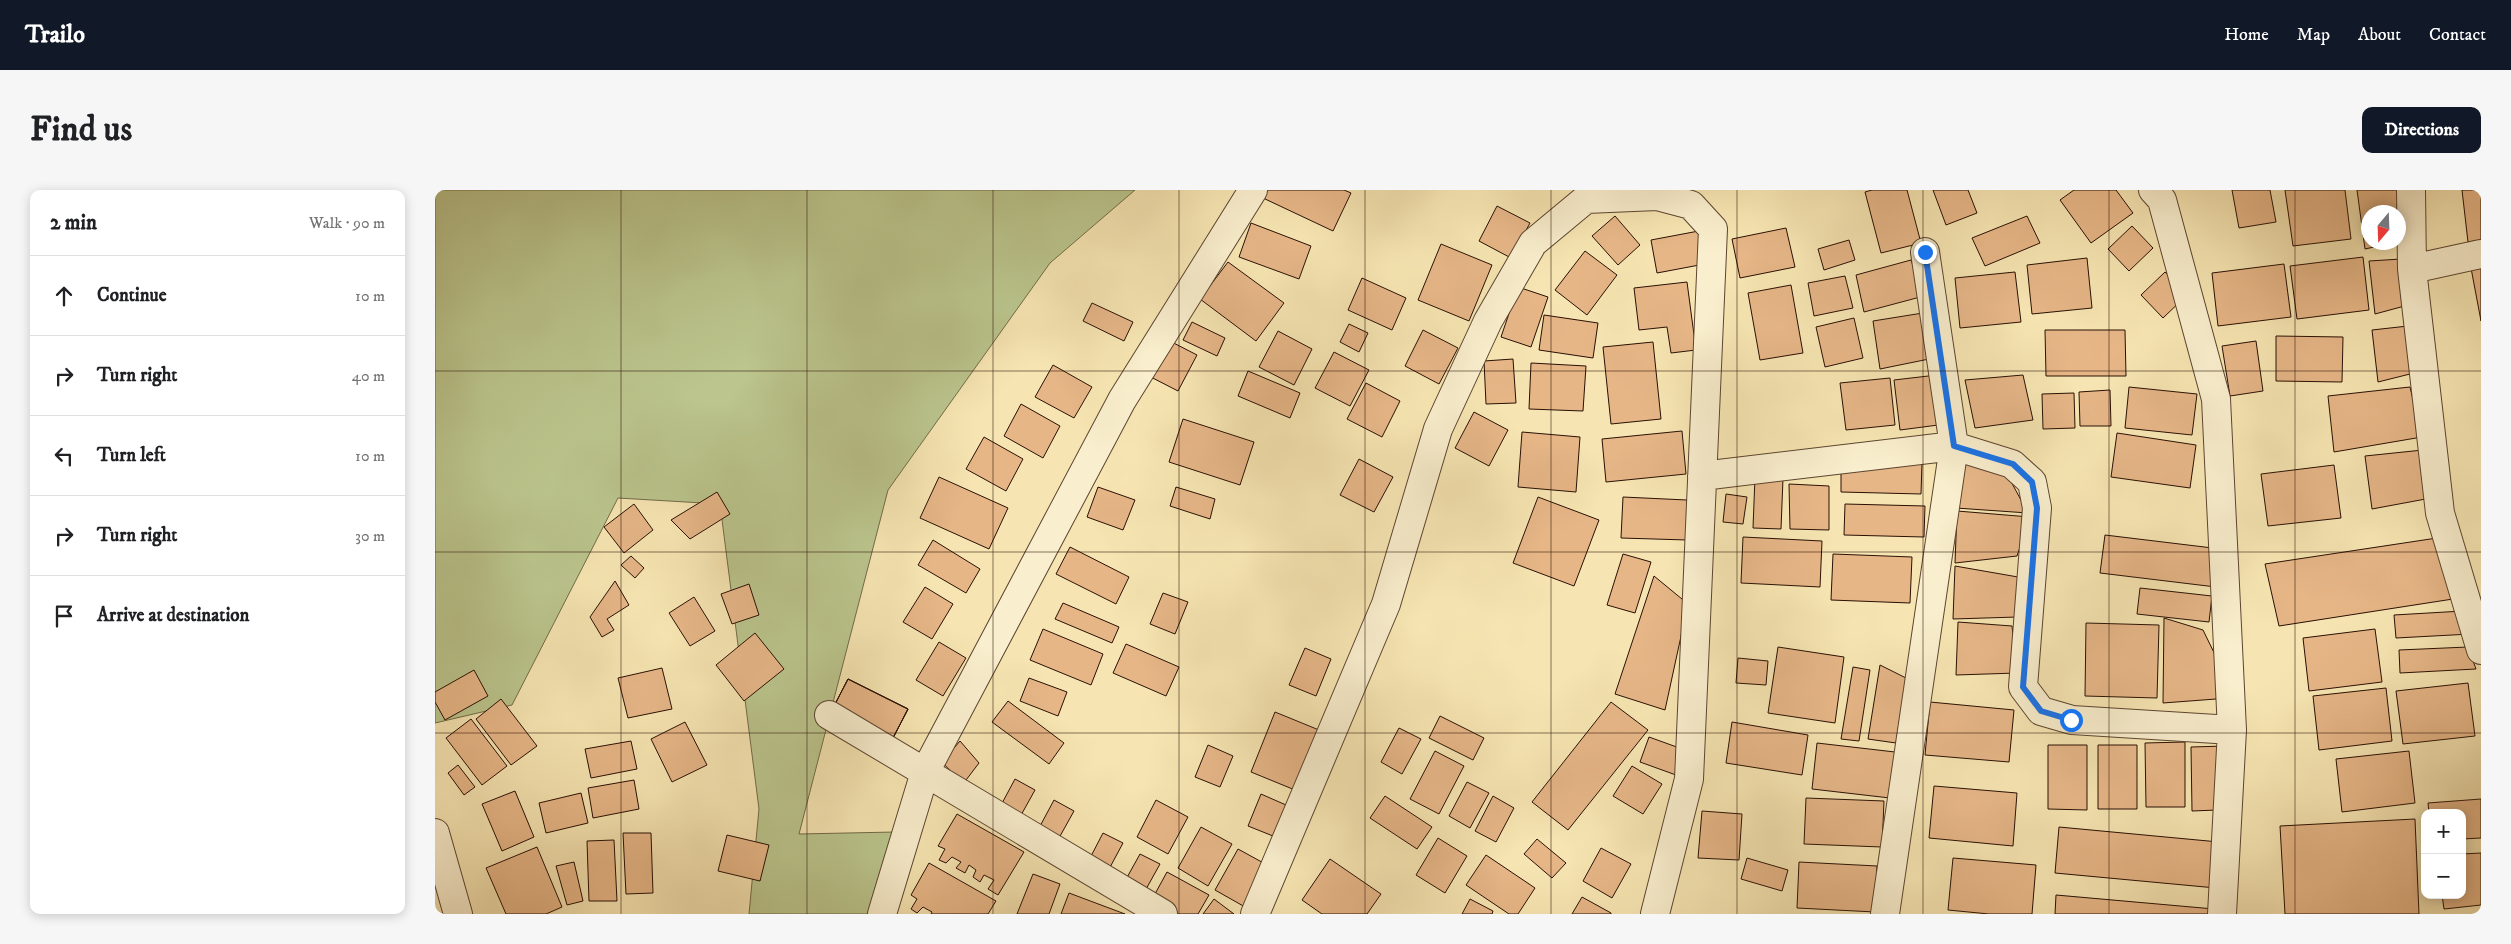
<!DOCTYPE html>
<meta charset="utf-8">
<style>
body{margin:0;font-family:"IM FELL DW Pica",serif;background:#f6f6f6;color:#202124}
.controls{position:absolute;right:15px;bottom:15px;display:grid;overflow:hidden;border-radius:10px;box-shadow:0 2px 12px #0003}
.controls button{width:45px;height:45px;display:grid;place-items:center;padding:0;border:0;border-bottom:1px solid #e0e0e0;background:#fff;color:#202124;font:25px sans-serif}
.compass{position:absolute;left:1926px;top:15px;width:45px;height:45px;border-radius:50%;background:#fff;box-shadow:0 2px 12px #0003;rotate:199deg}
.stop{position:absolute;width:15px;height:15px;margin:-11px;border:4px solid #1a73e8;border-radius:50%;background:#fff}
.stop.end{background:#1a73e8;border-color:#fff;box-shadow:0 1px 5px #0008}
.list{margin:0;padding:0;list-style:none}
h2{display:flex;justify-content:space-between;align-items:center;height:65px;margin:0;padding:0 20px;font-size:21px}
h2 small{font-size:16px;font-weight:400;color:#757577}
.list li{display:grid;grid-template-columns:32px 1fr auto;gap:15px;align-items:center;box-sizing:border-box;height:80px;padding:0 20px;border-top:1px solid #e0e0e0}
.list b{display:block;font-size:19px;white-space:nowrap}
.list em{font-size:16px;font-style:normal;color:#757577}
.icon{flex:none;width:28px;height:28px;fill:none;stroke:currentColor;stroke-width:2;stroke-linecap:round;stroke-linejoin:round}
.map{position:relative;flex:none;width:2046px;height:724px;overflow:hidden;border-radius:10px}
header{display:flex;align-items:center;gap:30px;box-sizing:border-box;height:70px;padding:0 25px;background:#111827;color:#fff}
header strong{font-size:24px}
nav{display:flex;gap:28px;margin-inline-start:auto;font-size:18px}
.intro{display:flex;align-items:center;justify-content:space-between;box-sizing:border-box;height:120px;padding:0 30px}
h1{margin:0;font-size:35px}
.button{padding:12px 22px;border-radius:10px;background:#111827;color:#fff;font-size:18px;font-weight:700}
main{display:flex;gap:30px;padding:0 30px}
aside{flex:1;background:#fff;border-radius:10px;box-shadow:0 2px 12px #0003}
.map>svg:first-child{display:block}
.green{fill:#bbc58d;stroke:#726a48}
.building{fill:#e6b687;stroke:#291004}
.lines{fill:none;stroke-linecap:round;stroke-linejoin:round}
.minor-casing{stroke:#5c4530;stroke-width:30}
.minor{stroke:#f9eecd;stroke-width:28}
.route{stroke:#1a73e8;stroke-width:6}
.grid{fill:none;stroke:#291004;stroke-width:1;stroke-opacity:0.55}
</style>
<header>
<strong>Trailo</strong>
<nav><a>Home</a><a>Map</a><a>About</a><a>Contact</a></nav>
</header>
<div class="intro"><h1>Find us</h1><a class="button">Directions</a></div>
<main>
<aside>
<h2>2 min<small>Walk · 90 m</small></h2>
<ul class="list">
<li><svg class="icon" aria-label="ahead" viewBox="0 0 24 24"><path d="M12 20V5M6 11l6-6 6 6"/></svg><div><b>Continue</b></div><em>10 m</em></li>
<li><svg class="icon" aria-label="right" viewBox="0 0 24 24"><path d="M7 20v-9h11M14 6l5 5-5 5"/></svg><div><b>Turn right</b></div><em>40 m</em></li>
<li><svg class="icon" aria-label="left" viewBox="0 0 24 24"><path d="M17 20v-9H6M10 6l-5 5 5 5"/></svg><div><b>Turn left</b></div><em>10 m</em></li>
<li><svg class="icon" aria-label="right" viewBox="0 0 24 24"><path d="M7 20v-9h11M14 6l5 5-5 5"/></svg><div><b>Turn right</b></div><em>30 m</em></li>
<li><svg class="icon" aria-label="arrive" viewBox="0 0 24 24"><path d="M6 21V4h12l-3 4 3 4H6"/></svg><div><b>Arrive at destination</b></div></li>
</ul>
</aside>
<div class="map">
<svg width="2046" height="724" viewBox="0 0 2046 724">
<rect width="100%" height="100%" fill="#f6e5b2"/>
<filter id="stains"><feTurbulence type="fractalNoise" baseFrequency=".004" numOctaves="4"/><feColorMatrix values="0 0 0 0 .2 0 0 0 0 .09 0 0 0 0 .02 0 0 0 .5 -.17"/></filter>
<radialGradient id="worn" r=".72"><stop offset=".6" stop-color="#630" stop-opacity="0"/><stop offset="1" stop-color="#630" stop-opacity=".3"/></radialGradient>
<path class="green" d="M 0,0 L 700,0 L 615,73 L 453,300 L 364,644 L 460,642 L 441,724 L 314,724 L 324,619 L 285,314 L 183,308 L 77,515 L 0,533 Z"/>
<path class="building" d="M 832,0 L 909,0 L 916,3 L 898,41 L 828,8 Z
M 1437,0 L 1472,0 L 1486,53 L 1446,63 L 1430,2 Z
M 1498,0 L 1533,0 L 1542,23 L 1511,35 Z
M 1639,0 L 1681,0 L 1698,23 L 1656,53 L 1625,10 Z
M 1797,0 L 1835,0 L 1841,32 L 1804,38 Z
M 1850,0 L 1910,0 L 1916,49 L 1858,56 Z
M 1922,0 L 1972,0 L 1964,22 L 1934,22 L 1934,52 L 1962,52 L 1930,59 Z
M 2027,0 L 2046,0 L 2046,50 L 2033,52 Z
M 1062,16 L 1095,33 L 1076,68 L 1044,51 Z
M 1180,26 L 1205,55 L 1183,75 L 1157,46 Z
M 1592,26 L 1605,53 L 1550,76 L 1537,48 Z
M 816,33 L 876,56 L 864,89 L 804,67 Z
M 1697,36 L 1718,58 L 1694,81 L 1673,59 Z
M 1351,38 L 1360,77 L 1305,88 L 1297,49 Z
M 1269,40 L 1275,73 L 1222,83 L 1216,50 Z
M 1414,50 L 1420,70 L 1389,80 L 1383,59 Z
M 1006,54 L 1057,75 L 1034,131 L 983,110 Z
M 1150,61 L 1182,85 L 1152,125 L 1120,100 Z
M 1928,67 L 1934,120 L 1862,129 L 1855,76 Z
M 1652,68 L 1657,118 L 1597,124 L 1592,75 Z
M 1966,69 L 1977,114 L 1940,124 L 1934,71 Z
M 1476,70 L 1489,106 L 1429,122 L 1421,85 Z
M 793,72 L 849,113 L 821,151 L 765,109 Z
M 1849,74 L 1856,127 L 1783,136 L 1777,83 Z
M 2046,76 L 2046,131 L 2036,78 Z
M 1580,82 L 1586,132 L 1525,138 L 1520,88 Z
M 1730,82 L 1752,105 L 1728,128 L 1706,105 Z
M 1410,86 L 1418,118 L 1379,126 L 1373,93 Z
M 927,88 L 971,108 L 957,140 L 913,120 Z
M 1252,92 L 1261,160 L 1236,163 L 1232,137 L 1204,140 L 1199,98 Z
M 1356,95 L 1368,163 L 1325,170 L 1313,103 Z
M 1083,97 L 1113,107 L 1096,157 L 1066,147 Z
M 657,113 L 698,132 L 689,151 L 648,131 Z
M 1494,122 L 1499,168 L 1445,179 L 1438,131 Z
M 1109,125 L 1163,133 L 1158,168 L 1104,160 Z
M 1419,128 L 1428,168 L 1390,177 L 1381,137 Z
M 757,132 L 790,148 L 782,166 L 748,150 Z
M 914,134 L 933,143 L 924,162 L 905,152 Z
M 1973,136 L 1983,182 L 1943,192 L 1937,140 Z
M 988,140 L 1023,158 L 1004,194 L 970,176 Z
M 1610,140 L 1690,140 L 1691,186 L 1611,186 Z
M 843,141 L 877,159 L 859,195 L 824,177 Z
M 1841,146 L 1908,147 L 1907,192 L 1841,191 Z
M 727,147 L 762,165 L 743,201 L 708,183 Z
M 1821,151 L 1828,201 L 1795,206 L 1787,156 Z
M 1218,152 L 1226,229 L 1176,234 L 1168,157 Z
M 899,162 L 934,180 L 915,216 L 880,198 Z
M 1078,169 L 1081,213 L 1051,214 L 1049,171 Z
M 1096,173 L 1151,176 L 1148,221 L 1094,219 Z
M 618,175 L 657,197 L 639,228 L 600,207 Z
M 813,181 L 865,203 L 855,228 L 803,206 Z
M 1502,185 L 1511,234 L 1465,240 L 1459,190 Z
M 1588,185 L 1598,230 L 1540,238 L 1530,190 Z
M 1455,188 L 1460,235 L 1411,240 L 1405,193 Z
M 931,193 L 965,211 L 947,247 L 912,229 Z
M 1694,197 L 1762,204 L 1757,245 L 1690,238 Z
M 1975,197 L 1987,247 L 1899,262 L 1893,206 Z
M 1675,200 L 1676,236 L 1645,236 L 1644,202 Z
M 1639,203 L 1640,238 L 1608,239 L 1607,204 Z
M 586,214 L 625,236 L 608,268 L 569,246 Z
M 1039,222 L 1073,240 L 1054,276 L 1020,258 Z
M 748,229 L 819,252 L 805,295 L 734,272 Z
M 1247,241 L 1251,284 L 1171,292 L 1167,249 Z
M 1087,242 L 1145,247 L 1141,302 L 1083,297 Z
M 1682,243 L 1761,255 L 1755,298 L 1676,287 Z
M 549,247 L 588,269 L 571,301 L 531,279 Z
M 1988,260 L 1996,308 L 1937,319 L 1930,266 Z
M 1524,265 L 1573,286 L 1593,323 L 1521,318 Z
M 924,269 L 958,287 L 939,322 L 905,305 Z
M 1406,271 L 1487,273 L 1486,304 L 1406,302 Z
M 1899,275 L 1906,328 L 1833,336 L 1826,284 Z
M 504,287 L 573,318 L 554,359 L 485,328 Z
M 1320,287 L 1348,288 L 1346,339 L 1318,338 Z
M 1354,294 L 1394,296 L 1394,340 L 1355,339 Z
M 663,297 L 700,310 L 688,340 L 652,327 Z
M 741,297 L 780,309 L 775,329 L 735,316 Z
M 282,302 L 295,324 L 255,349 L 236,330 Z
M 1291,304 L 1312,307 L 1308,334 L 1288,332 Z
M 1103,307 L 1164,330 L 1139,396 L 1078,373 Z
M 1188,307 L 1252,310 L 1252,350 L 1186,348 Z
M 199,314 L 218,340 L 189,363 L 169,337 Z
M 1410,314 L 1490,316 L 1489,347 L 1409,345 Z
M 1522,321 L 1595,327 L 1582,366 L 1520,373 Z
M 1670,345 L 1786,359 L 1781,397 L 1665,383 Z
M 1308,347 L 1387,351 L 1385,397 L 1306,393 Z
M 2002,348 L 2018,409 L 1844,436 L 1830,374 Z
M 498,350 L 545,379 L 531,403 L 483,375 Z
M 635,357 L 694,387 L 681,414 L 621,384 Z
M 1188,364 L 1216,372 L 1200,423 L 1172,415 Z
M 1398,364 L 1477,367 L 1475,413 L 1396,410 Z
M 196,366 L 209,378 L 200,388 L 186,375 Z
M 1520,376 L 1583,387 L 1582,427 L 1518,429 Z
M 1219,386 L 1253,414 L 1230,520 L 1180,504 Z
M 180,391 L 194,415 L 172,429 L 179,440 L 167,447 L 155,427 Z
M 314,394 L 324,425 L 297,434 L 286,404 Z
M 490,397 L 518,414 L 497,449 L 468,432 Z
M 1705,398 L 1777,406 L 1774,432 L 1702,424 Z
M 728,403 L 753,412 L 740,444 L 715,434 Z
M 259,407 L 280,441 L 255,456 L 234,423 Z
M 628,413 L 684,437 L 677,453 L 620,429 Z
M 2028,421 L 2036,444 L 1961,448 L 1959,425 Z
M 1729,428 L 1768,440 L 1787,479 L 1781,509 L 1728,513 Z
M 1523,432 L 1577,436 L 1582,483 L 1521,485 Z
M 1651,433 L 1724,435 L 1722,508 L 1650,506 Z
M 608,439 L 668,464 L 656,495 L 595,470 Z
M 1940,439 L 1947,492 L 1874,501 L 1868,448 Z
M 320,443 L 349,479 L 309,511 L 281,475 Z
M 504,452 L 531,468 L 508,506 L 481,490 Z
M 691,454 L 744,477 L 731,506 L 678,483 Z
M 1343,457 L 1409,467 L 1400,533 L 1333,523 Z
M 2033,457 L 2041,479 L 1965,483 L 1964,460 Z
M 870,458 L 896,469 L 881,506 L 854,495 Z
M 1303,468 L 1333,471 L 1331,495 L 1301,493 Z
M 1445,475 L 1471,488 L 1461,553 L 1433,549 Z
M 1418,477 L 1435,480 L 1424,551 L 1406,549 Z
M 227,478 L 237,519 L 193,528 L 183,488 Z
M 39,480 L 53,506 L 10,530 L 0,512 L 0,502 Z
M 594,488 L 632,502 L 623,526 L 585,511 Z
M 413,489 L 473,519 L 458,548 L 398,518 Z
M 413,489 L 473,519 L 458,548 L 398,518 Z
M 413,489 L 473,519 L 458,548 L 398,518 Z
M 2033,493 L 2040,546 L 1968,554 L 1961,501 Z
M 1951,498 L 1957,551 L 1884,560 L 1878,506 Z
M 66,509 L 102,556 L 76,575 L 41,529 Z
M 573,511 L 629,553 L 614,574 L 557,532 Z
M 1176,512 L 1213,540 L 1133,640 L 1097,612 Z
M 1495,512 L 1579,520 L 1574,572 L 1490,565 Z
M 840,522 L 884,540 L 860,600 L 816,582 Z
M 1005,526 L 1049,548 L 1038,570 L 994,548 Z
M 36,529 L 72,576 L 47,595 L 11,548 Z
M 250,532 L 272,575 L 237,592 L 216,549 Z
M 1297,532 L 1373,545 L 1367,585 L 1291,573 Z
M 964,538 L 986,549 L 967,584 L 946,572 Z
M 1214,547 L 1250,560 L 1241,585 L 1205,572 Z
M 196,551 L 202,579 L 156,588 L 150,559 Z
M 525,551 L 544,573 L 528,594 L 507,572 Z
M 1750,552 L 1750,617 L 1711,617 L 1710,553 Z
M 1382,553 L 1460,562 L 1455,608 L 1377,599 Z
M 773,555 L 798,566 L 785,597 L 760,587 Z
M 1613,555 L 1652,555 L 1652,620 L 1613,619 Z
M 1663,555 L 1702,555 L 1702,619 L 1663,619 Z
M 1790,556 L 1782,620 L 1757,621 L 1756,557 Z
M 1000,561 L 1029,576 L 1004,624 L 975,609 Z
M 1974,561 L 1980,613 L 1907,622 L 1901,569 Z
M 23,575 L 40,597 L 29,605 L 13,583 Z
M 1197,576 L 1227,594 L 1208,624 L 1178,606 Z
M 580,589 L 600,600 L 585,627 L 565,617 Z
M 199,590 L 204,619 L 158,628 L 153,598 Z
M 1032,592 L 1054,603 L 1035,638 L 1014,626 Z
M 1499,596 L 1582,603 L 1578,656 L 1494,648 Z
M 80,601 L 99,647 L 67,661 L 47,614 Z
M 146,603 L 153,633 L 111,643 L 104,613 Z
M 826,604 L 851,615 L 838,646 L 813,636 Z
M 950,606 L 997,637 L 982,659 L 935,628 Z
M 1058,606 L 1079,618 L 1061,652 L 1040,641 Z
M 1371,608 L 1449,611 L 1447,657 L 1369,654 Z
M 2046,609 L 2046,648 L 2027,649 L 2027,623 L 1994,623 L 1993,613 Z
M 619,610 L 639,621 L 624,648 L 604,638 Z
M 721,610 L 753,627 L 733,664 L 702,647 Z
M 1267,621 L 1307,624 L 1304,670 L 1263,668 Z
M 522,624 L 589,662 L 563,705 L 553,699 L 559,690 L 549,685 L 545,692 L 538,687 L 541,680 L 534,675 L 530,683 L 521,678 L 526,672 L 517,667 L 511,673 L 504,670 L 510,659 L 503,656 Z
M 1980,629 L 1984,724 L 1850,724 L 1845,636 Z
M 766,637 L 797,654 L 773,696 L 743,678 Z
M 1624,637 L 1784,652 L 1781,698 L 1620,683 Z
M 188,643 L 216,643 L 218,703 L 191,704 Z
M 668,643 L 688,653 L 673,681 L 654,670 Z
M 292,645 L 334,655 L 325,691 L 283,681 Z
M 1003,648 L 1032,666 L 1010,703 L 981,685 Z
M 1102,649 L 1131,673 L 1117,688 L 1089,664 Z
M 179,650 L 182,711 L 154,711 L 152,651 Z
M 102,657 L 127,717 L 111,724 L 71,724 L 51,678 Z
M 1166,658 L 1196,674 L 1177,708 L 1148,691 Z
M 803,659 L 834,676 L 810,717 L 780,700 Z
M 2046,663 L 2046,715 L 2009,719 L 2007,705 L 2027,705 L 2027,664 Z
M 705,664 L 725,674 L 710,701 L 690,691 Z
M 1051,665 L 1100,698 L 1083,724 L 1074,724 L 1031,695 Z
M 1312,668 L 1353,680 L 1347,701 L 1306,689 Z
M 1518,668 L 1601,675 L 1597,724 L 1554,724 L 1513,720 Z
M 895,669 L 946,704 L 932,724 L 887,724 L 867,710 Z
M 139,672 L 148,711 L 132,715 L 121,676 Z
M 1364,672 L 1442,676 L 1440,722 L 1362,718 Z
M 494,673 L 561,711 L 553,724 L 496,724 L 497,722 L 488,717 L 482,723 L 476,719 L 482,709 L 476,705 Z
M 732,682 L 774,705 L 763,724 L 736,724 L 715,713 Z
M 598,684 L 625,694 L 614,724 L 582,724 Z
M 634,703 L 690,724 L 626,724 Z
M 1621,705 L 1779,719 L 1779,724 L 1620,724 Z
M 1147,707 L 1176,723 L 1176,724 L 1137,724 Z
M 779,709 L 799,724 L 768,724 Z
M 1035,709 L 1058,721 L 1057,724 L 1027,724 Z"/>
<g class="lines">
<g class="minor-casing">
<path id="minor" d="M 1718,0 L 1727,10 L 1781,209 L 1797,540 L 1787,724
M 1976,0 L 1977,79 L 2005,323 L 2046,460
M 1977,79 L 2046,64
M 1267,286 L 1519,256 L 1577,274 L 1597,292 L 1602,318 L 1588,497 L 1606,521 L 1637,530 L 1797,540
M 394,525 L 728,724
M 0,643 L 23,724
M 447,724 L 490,582 L 687,210 L 818,0
M 820,724 L 951,414 L 1003,239 L 1053,131 L 1098,53 L 1151,9 L 1222,6 L 1256,15 L 1278,39 L 1254,589 L 1220,724
M 1450,724 L 1519,256 L 1490,62"/>
</g>
<use href="#minor" class="minor"/>
</g>
<g class="lines">
<path class="route" d="M 1490,62 L 1519,256 L 1578,274 L 1597,292 L 1602,318 L 1588,497 L 1606,521 L 1636,530"/>
</g>
<path class="grid" d="M 186,0 L 186,724M 372,0 L 372,724M 558,0 L 558,724M 744,0 L 744,724M 930,0 L 930,724M 1116,0 L 1116,724M 1302,0 L 1302,724M 1488,0 L 1488,724M 1674,0 L 1674,724M 1860,0 L 1860,724M 0,181 L 2046,181M 0,362 L 2046,362M 0,543 L 2046,543"/>
<rect width="100%" height="100%" filter="url(#stains)"/>
<rect width="100%" height="100%" fill="url(#worn)"/>
</svg>
<div class="controls">
<button>+</button>
<button>−</button>
</div>
<svg class="compass" viewBox="-18 -18 36 36"><path d="M0-13l5 13h-10z" fill="#e53935"/><path d="M0 13l5-13h-10z" fill="#757577"/></svg>
<div class="stop" style="left:1636px;top:530px"></div>
<div class="stop end" style="left:1490px;top:62px"></div>
</div>
</main>
